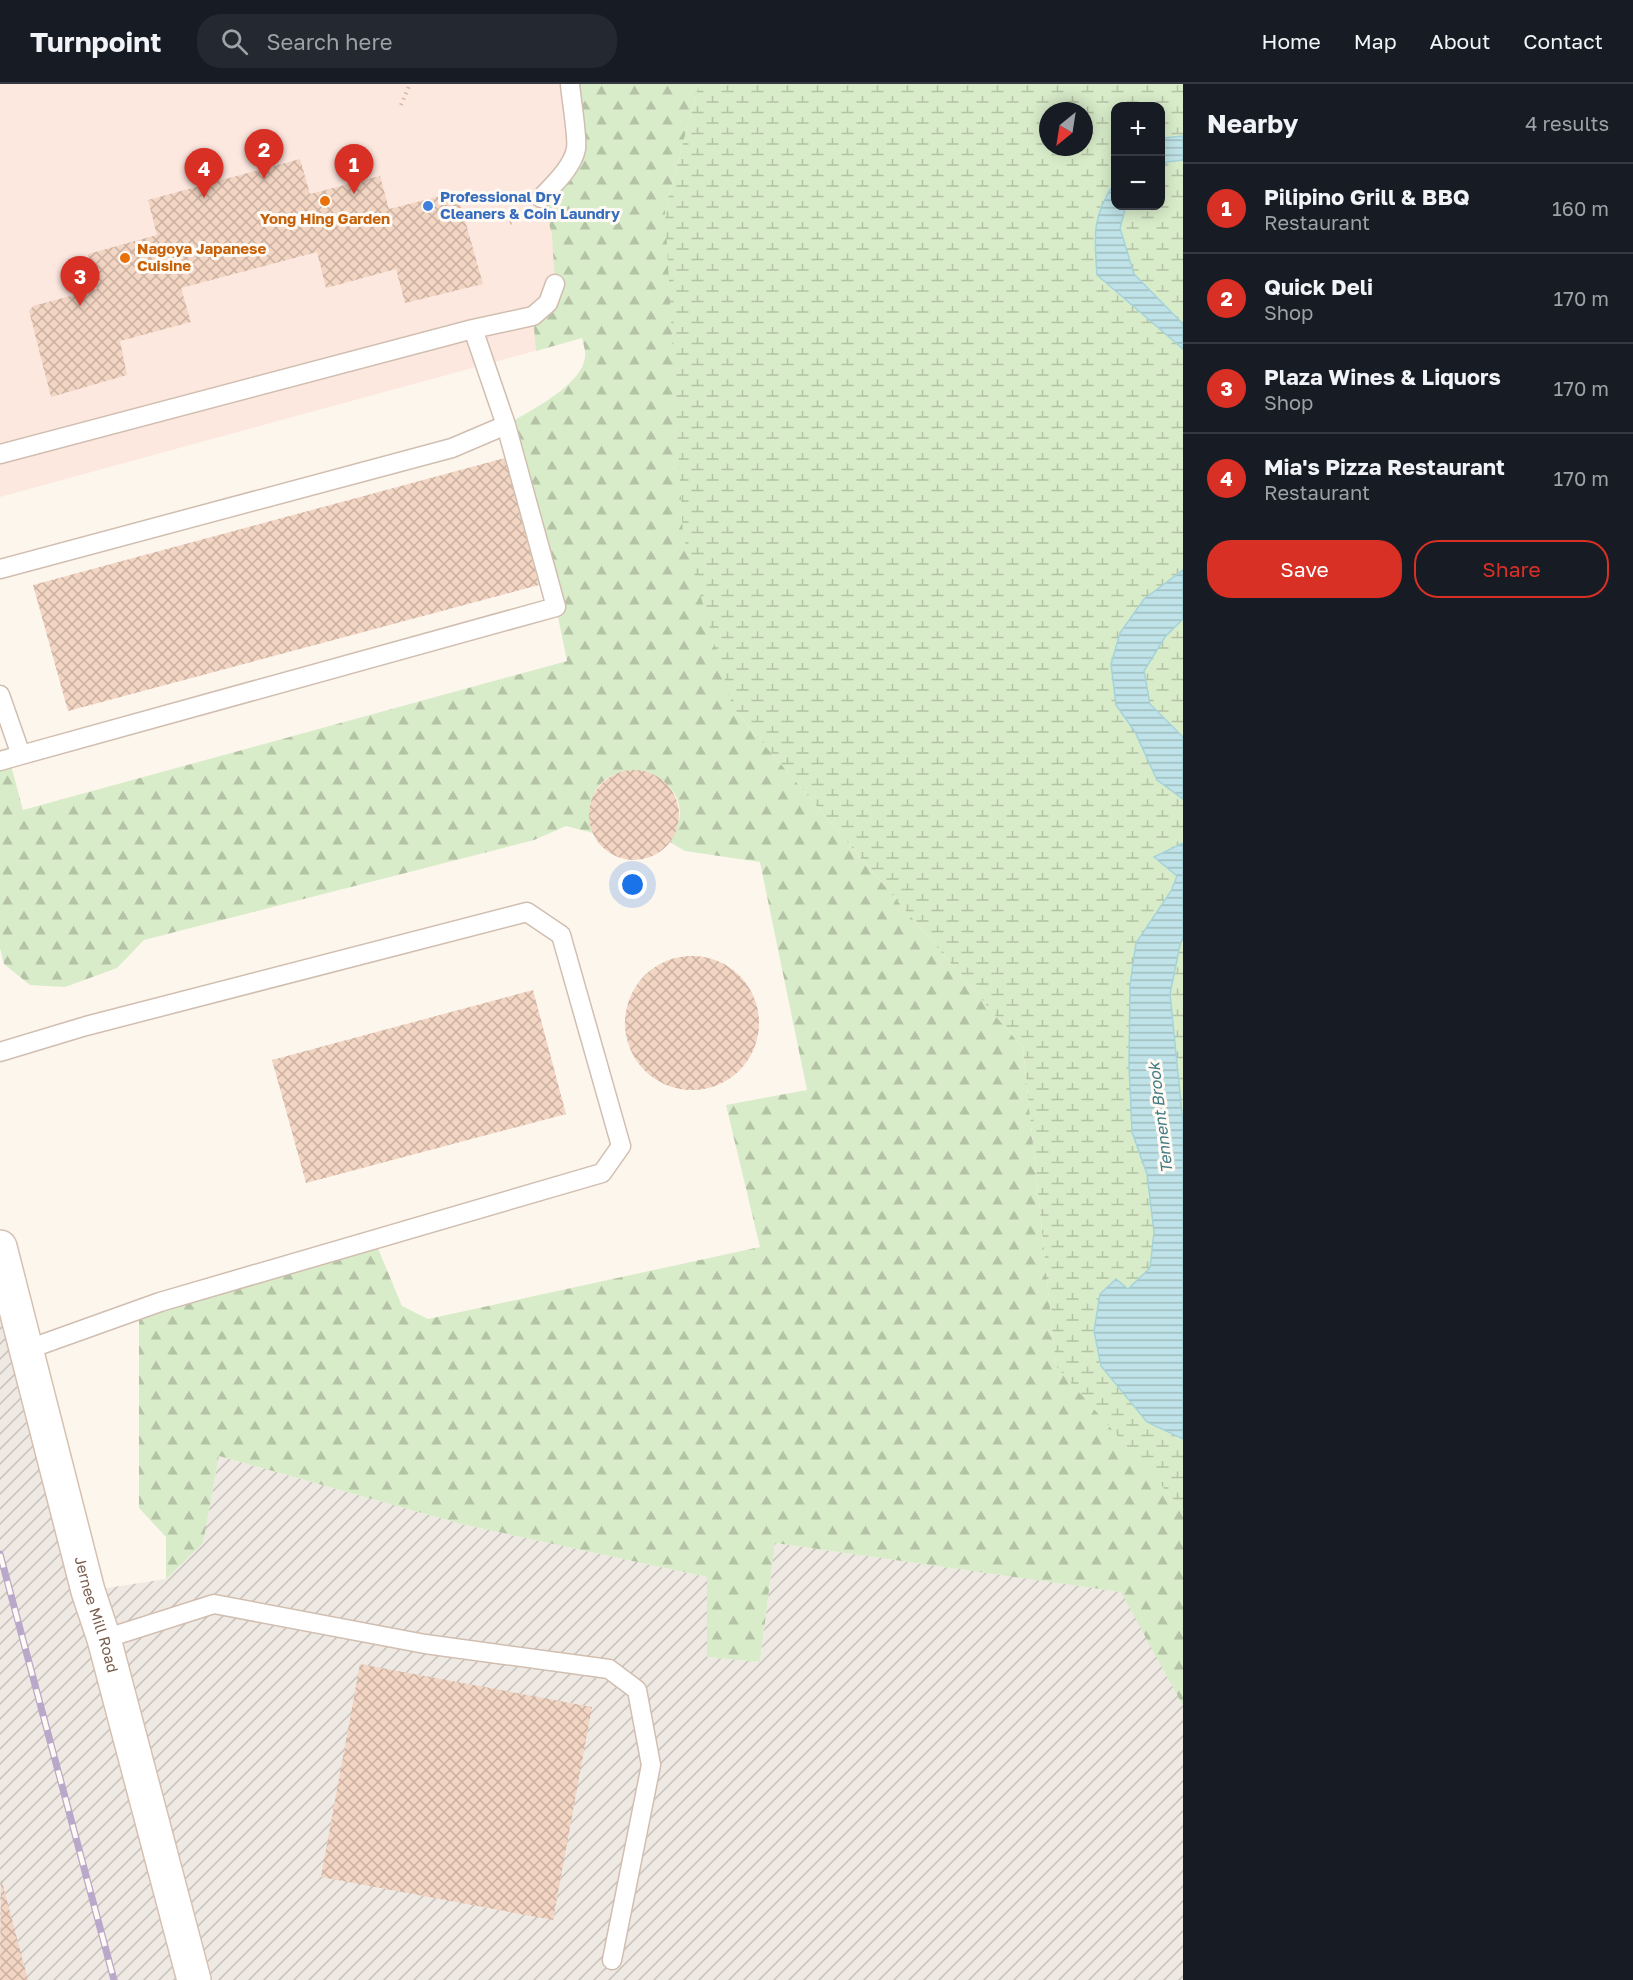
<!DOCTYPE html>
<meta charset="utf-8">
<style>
body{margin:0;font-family:"Golos Text",sans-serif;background:#242831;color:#f1f3f6}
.controls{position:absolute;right:18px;top:18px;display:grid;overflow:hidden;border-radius:12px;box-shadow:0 3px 15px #0003}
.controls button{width:54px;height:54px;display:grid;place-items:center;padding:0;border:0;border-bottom:2px solid #363941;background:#171b24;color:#f1f3f6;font:30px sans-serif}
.compass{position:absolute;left:1039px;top:18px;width:54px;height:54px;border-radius:50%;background:#171b24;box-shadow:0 3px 15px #0003;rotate:210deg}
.you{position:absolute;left:633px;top:801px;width:21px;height:21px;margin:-15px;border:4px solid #fff;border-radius:50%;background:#1a73e8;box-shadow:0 0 0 9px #1a73e833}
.badge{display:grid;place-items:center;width:39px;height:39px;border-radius:50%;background:#d93025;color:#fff;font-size:20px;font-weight:700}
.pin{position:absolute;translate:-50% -50px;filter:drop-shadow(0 2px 3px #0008)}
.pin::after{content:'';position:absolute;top:32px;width:21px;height:18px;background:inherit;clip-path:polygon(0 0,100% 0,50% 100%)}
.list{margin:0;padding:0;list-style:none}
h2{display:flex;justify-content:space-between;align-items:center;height:78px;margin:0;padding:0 24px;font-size:26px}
h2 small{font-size:20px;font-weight:400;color:#9ea1a6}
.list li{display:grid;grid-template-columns:39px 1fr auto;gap:18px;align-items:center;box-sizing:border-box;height:90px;padding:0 24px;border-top:2px solid #363941}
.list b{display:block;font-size:22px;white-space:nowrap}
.list p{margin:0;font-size:20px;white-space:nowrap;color:#9ea1a6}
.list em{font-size:20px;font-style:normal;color:#9ea1a6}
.actions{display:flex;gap:12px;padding:18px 24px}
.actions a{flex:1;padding:14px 0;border:2px solid #d93025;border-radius:24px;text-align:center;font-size:21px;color:#d93025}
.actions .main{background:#d93025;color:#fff}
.icon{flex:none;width:33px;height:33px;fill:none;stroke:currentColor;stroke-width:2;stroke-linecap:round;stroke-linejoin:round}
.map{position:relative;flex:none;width:1183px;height:1896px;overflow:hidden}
header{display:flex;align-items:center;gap:36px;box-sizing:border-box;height:84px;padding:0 30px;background:#171b24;border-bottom:2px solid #363941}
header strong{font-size:28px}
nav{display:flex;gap:33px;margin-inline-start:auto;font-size:21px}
.search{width:420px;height:54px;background:#242831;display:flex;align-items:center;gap:15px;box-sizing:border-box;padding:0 21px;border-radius:24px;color:#9ea1a6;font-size:22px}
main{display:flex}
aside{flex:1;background:#171b24}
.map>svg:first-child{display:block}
.commercial{fill:#fde8e0}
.industrial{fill:url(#industrial-furrows)}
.forest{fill:url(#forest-firs)}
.wetland{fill:url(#wetland-marsh);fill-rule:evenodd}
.water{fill:url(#water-rules);stroke:#a5d3da;stroke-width:1.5}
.building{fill:url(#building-cross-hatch)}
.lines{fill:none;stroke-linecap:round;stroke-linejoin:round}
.lane-casing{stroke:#d1beb0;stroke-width:21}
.secondary-casing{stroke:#d6c0b0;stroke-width:36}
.path{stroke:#d9b8a5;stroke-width:4;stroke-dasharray:1.5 4.5;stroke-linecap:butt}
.lane{stroke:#fff;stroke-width:18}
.secondary{stroke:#fff;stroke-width:33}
.rail-casing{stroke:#b9a8c9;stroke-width:7}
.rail{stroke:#fffaf3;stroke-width:4.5;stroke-dasharray:14;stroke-linecap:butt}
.food-dot{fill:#e8710a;stroke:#fffaf3;stroke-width:2}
.shop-dot{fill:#3f7fe0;stroke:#fffaf3;stroke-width:2}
.labels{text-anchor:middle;stroke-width:6;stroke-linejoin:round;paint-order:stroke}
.shop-label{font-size:15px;font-weight:bold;fill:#366cbe;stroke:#fffaf3;text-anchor:start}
.food-label{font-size:15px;font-weight:bold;fill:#c56008;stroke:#fffaf3}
.street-label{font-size:15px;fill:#7a5c4d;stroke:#fffaf3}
.water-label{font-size:16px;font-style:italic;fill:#437c86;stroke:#fffaf3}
</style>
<header>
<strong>Turnpoint</strong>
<div class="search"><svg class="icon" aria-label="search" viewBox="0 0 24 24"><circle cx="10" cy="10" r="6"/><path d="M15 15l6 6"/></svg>Search here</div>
<nav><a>Home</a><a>Map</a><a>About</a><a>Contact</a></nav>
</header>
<main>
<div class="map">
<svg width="1183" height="1896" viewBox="0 0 1183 1896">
<defs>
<pattern id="industrial-furrows" width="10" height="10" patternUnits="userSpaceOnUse" patternTransform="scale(1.5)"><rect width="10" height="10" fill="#efe9e4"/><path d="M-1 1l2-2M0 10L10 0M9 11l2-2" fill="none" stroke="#c7c0bb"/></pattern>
<pattern id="forest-firs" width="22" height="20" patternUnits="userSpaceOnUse" patternTransform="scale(1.5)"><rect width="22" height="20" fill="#d8ecc9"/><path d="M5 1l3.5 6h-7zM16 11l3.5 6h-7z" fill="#b4c2a5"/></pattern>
<pattern id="wetland-marsh" width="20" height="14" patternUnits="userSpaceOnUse" patternTransform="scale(1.5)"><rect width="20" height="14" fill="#d8ecc9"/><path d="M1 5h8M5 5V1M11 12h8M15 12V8" fill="none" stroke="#b4c2a5"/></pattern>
<pattern id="water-rules" width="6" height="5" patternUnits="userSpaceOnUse" patternTransform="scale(1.5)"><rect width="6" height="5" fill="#bfe3e8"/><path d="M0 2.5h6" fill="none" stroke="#a0bbbe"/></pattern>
<pattern id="building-cross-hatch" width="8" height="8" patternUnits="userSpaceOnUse" patternTransform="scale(1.5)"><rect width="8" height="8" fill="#f3d5c3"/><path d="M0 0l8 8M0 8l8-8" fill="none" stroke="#cab0a1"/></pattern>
</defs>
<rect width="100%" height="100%" fill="#fdf6ec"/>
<path class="commercial" d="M 0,0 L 614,0 L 582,254 L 0,413 Z"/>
<path class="industrial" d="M 0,1163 L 88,1507 L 166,1495 L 203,1459 L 219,1372 L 461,1440 L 707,1493 L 707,1573 L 760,1578 L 775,1459 L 1122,1508 L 1183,1622 L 1183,1896 L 0,1896 Z"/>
<path class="forest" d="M 570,0 L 699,0 L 665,126 L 733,624 L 1023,964 L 1056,1281 L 1183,1426 L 1183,1622 L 1121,1508 L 775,1459 L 760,1578 L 707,1573 L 707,1493 L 461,1440 L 219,1372 L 203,1459 L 166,1495 L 166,1453 L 139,1424 L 139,1223 L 374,1155 L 402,1222 L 428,1235 L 760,1163 L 726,1021 L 807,1006 L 760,778 L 685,767 L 670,758 C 719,681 569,652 593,749 L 566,742 L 534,756 L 144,856 L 117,884 L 65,903 L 30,901 L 4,880 L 0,864 L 0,677 L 9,674 L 23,726 L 567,577 L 556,523 L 506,341 C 528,328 583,301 585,273 C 586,267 583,259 582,254 L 536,267 L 533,232 L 555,200 L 552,151 L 544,119 L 570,79 Z"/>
<path class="wetland" d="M 699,0 L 1183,0 L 1183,52 L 1164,54 L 1161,56 L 1160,22 L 1116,22 L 1115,98 L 1104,114 L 1097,191 L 1183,265 L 1183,486 L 1144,515 L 1116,621 L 1135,648 L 1157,696 L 1183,715 L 1183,759 L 1154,773 L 1177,792 L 1169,810 L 1136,859 L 1130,901 L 1129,981 L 1132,1048 L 1147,1090 L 1154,1148 L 1150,1184 L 1128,1205 L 1147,1338 L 1183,1355 L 1183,1426 L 1056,1282 L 1023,964 L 733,624 L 683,451 L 665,126 ZM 1048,27 L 1084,27 L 1084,63 L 1048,63 Z
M 1183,76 L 1183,240 L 1134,190 L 1120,144 L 1126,122 L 1160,122 L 1161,84 L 1167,78 Z
M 1183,535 L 1183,653 L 1150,620 L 1144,587 L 1165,553 Z
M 1183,854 L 1183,1039 L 1170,910 L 1180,861 Z"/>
<path class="water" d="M 1183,52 L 1183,76 L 1167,78 L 1161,84 L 1161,56 L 1164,54 Z
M 1115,98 L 1116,122 L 1126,122 L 1120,144 L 1134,190 L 1183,240 L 1183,265 L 1097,191 C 1094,153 1092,131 1115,98 Z
M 1183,486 L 1183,535 L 1165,553 L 1144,587 L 1150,620 L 1183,653 L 1183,715 L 1157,696 L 1135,648 L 1116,621 L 1111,580 L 1120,549 L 1144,515 Z
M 1183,759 L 1183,854 L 1180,861 L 1170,910 L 1183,1039 L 1183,1355 L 1147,1338 L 1101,1282 L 1094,1247 L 1100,1210 L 1116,1195 L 1128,1205 L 1150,1184 L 1154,1148 L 1147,1090 L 1132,1048 L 1129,981 L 1130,901 L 1136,859 L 1171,807 L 1177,792 L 1154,773 Z"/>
<path class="building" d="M 300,75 L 310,110 L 380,92 L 389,125 L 457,108 L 483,200 L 405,219 L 396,185 L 326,204 L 317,168 L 181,204 L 191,238 L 120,257 L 127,291 L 51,313 L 29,227 L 33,222 L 97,205 L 88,170 L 157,151 L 148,116 Z
M 505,374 L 539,501 L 68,627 L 33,501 Z
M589 731a45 45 0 1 1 90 0a45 45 0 1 1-90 0Z
M625 939a67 67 0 1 1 134 0a67 67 0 1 1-134 0Z
M 533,906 L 566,1030 L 306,1099 L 272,976 Z
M 360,1580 L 592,1623 L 553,1836 L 321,1793 Z
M 1,1794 L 28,1896 L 0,1896 Z"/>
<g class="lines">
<g class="lane-casing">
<path id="lane" d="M 541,114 C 554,100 572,84 576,65 C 578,53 571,14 570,0
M 0,370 L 473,245
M 0,485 L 452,364 L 506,341 L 473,245 L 533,232 L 548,219 L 555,200
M 0,611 L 21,671 L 0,677
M 21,671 L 556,523 L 506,341
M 0,968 L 86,942 L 527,828 L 561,851 L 621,1062 L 602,1089 L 160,1218 L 26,1266
M 104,1555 L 214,1520 L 425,1560 L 609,1585 L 637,1606 L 651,1681 L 612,1876"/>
</g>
<g class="secondary-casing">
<g id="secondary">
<path id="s1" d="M 0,1163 L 88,1507 L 104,1555 L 194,1896"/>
</g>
</g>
<path class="path" d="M 401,21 L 410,0
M 510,139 L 526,132"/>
<use href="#lane" class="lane"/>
<use href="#secondary" class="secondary"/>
<g class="rail-casing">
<path id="rail" d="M 0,1470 L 114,1896"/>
</g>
<use href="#rail" class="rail"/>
</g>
<g class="food-dot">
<circle cx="325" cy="117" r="6"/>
<circle cx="125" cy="174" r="6"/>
</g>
<circle class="shop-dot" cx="428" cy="122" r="6"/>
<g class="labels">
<g class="shop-label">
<text x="440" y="118">Professional Dry<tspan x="440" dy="17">Cleaners &amp; Coin Laundry</tspan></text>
</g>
<g class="food-label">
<text x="325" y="140">Yong Hing Garden</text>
<text x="137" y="170" text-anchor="start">Nagoya Japanese<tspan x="137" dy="17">Cuisine</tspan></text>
</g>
<g class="street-label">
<text dy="5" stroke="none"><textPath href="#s1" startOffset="380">Jernee Mill Road</textPath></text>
</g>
<g class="water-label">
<text transform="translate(1160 1034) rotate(-97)" y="6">Tennent Brook</text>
</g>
</g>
</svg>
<div class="controls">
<button>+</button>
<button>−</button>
</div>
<svg class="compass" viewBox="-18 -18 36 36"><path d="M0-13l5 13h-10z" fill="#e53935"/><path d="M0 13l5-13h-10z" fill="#9ea1a6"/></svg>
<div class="you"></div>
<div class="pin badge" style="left:354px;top:110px">1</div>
<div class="pin badge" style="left:264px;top:95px">2</div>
<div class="pin badge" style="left:80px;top:222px">3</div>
<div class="pin badge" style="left:204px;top:114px">4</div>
</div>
<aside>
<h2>Nearby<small>4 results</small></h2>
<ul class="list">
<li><span class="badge">1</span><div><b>Pilipino Grill &amp; BBQ</b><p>Restaurant</p></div><em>160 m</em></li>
<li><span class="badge">2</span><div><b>Quick Deli</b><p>Shop</p></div><em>170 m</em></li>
<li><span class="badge">3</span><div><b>Plaza Wines &amp; Liquors</b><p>Shop</p></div><em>170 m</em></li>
<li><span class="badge">4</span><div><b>Mia's Pizza Restaurant</b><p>Restaurant</p></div><em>170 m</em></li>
</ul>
<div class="actions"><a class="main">Save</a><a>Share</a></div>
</aside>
</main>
